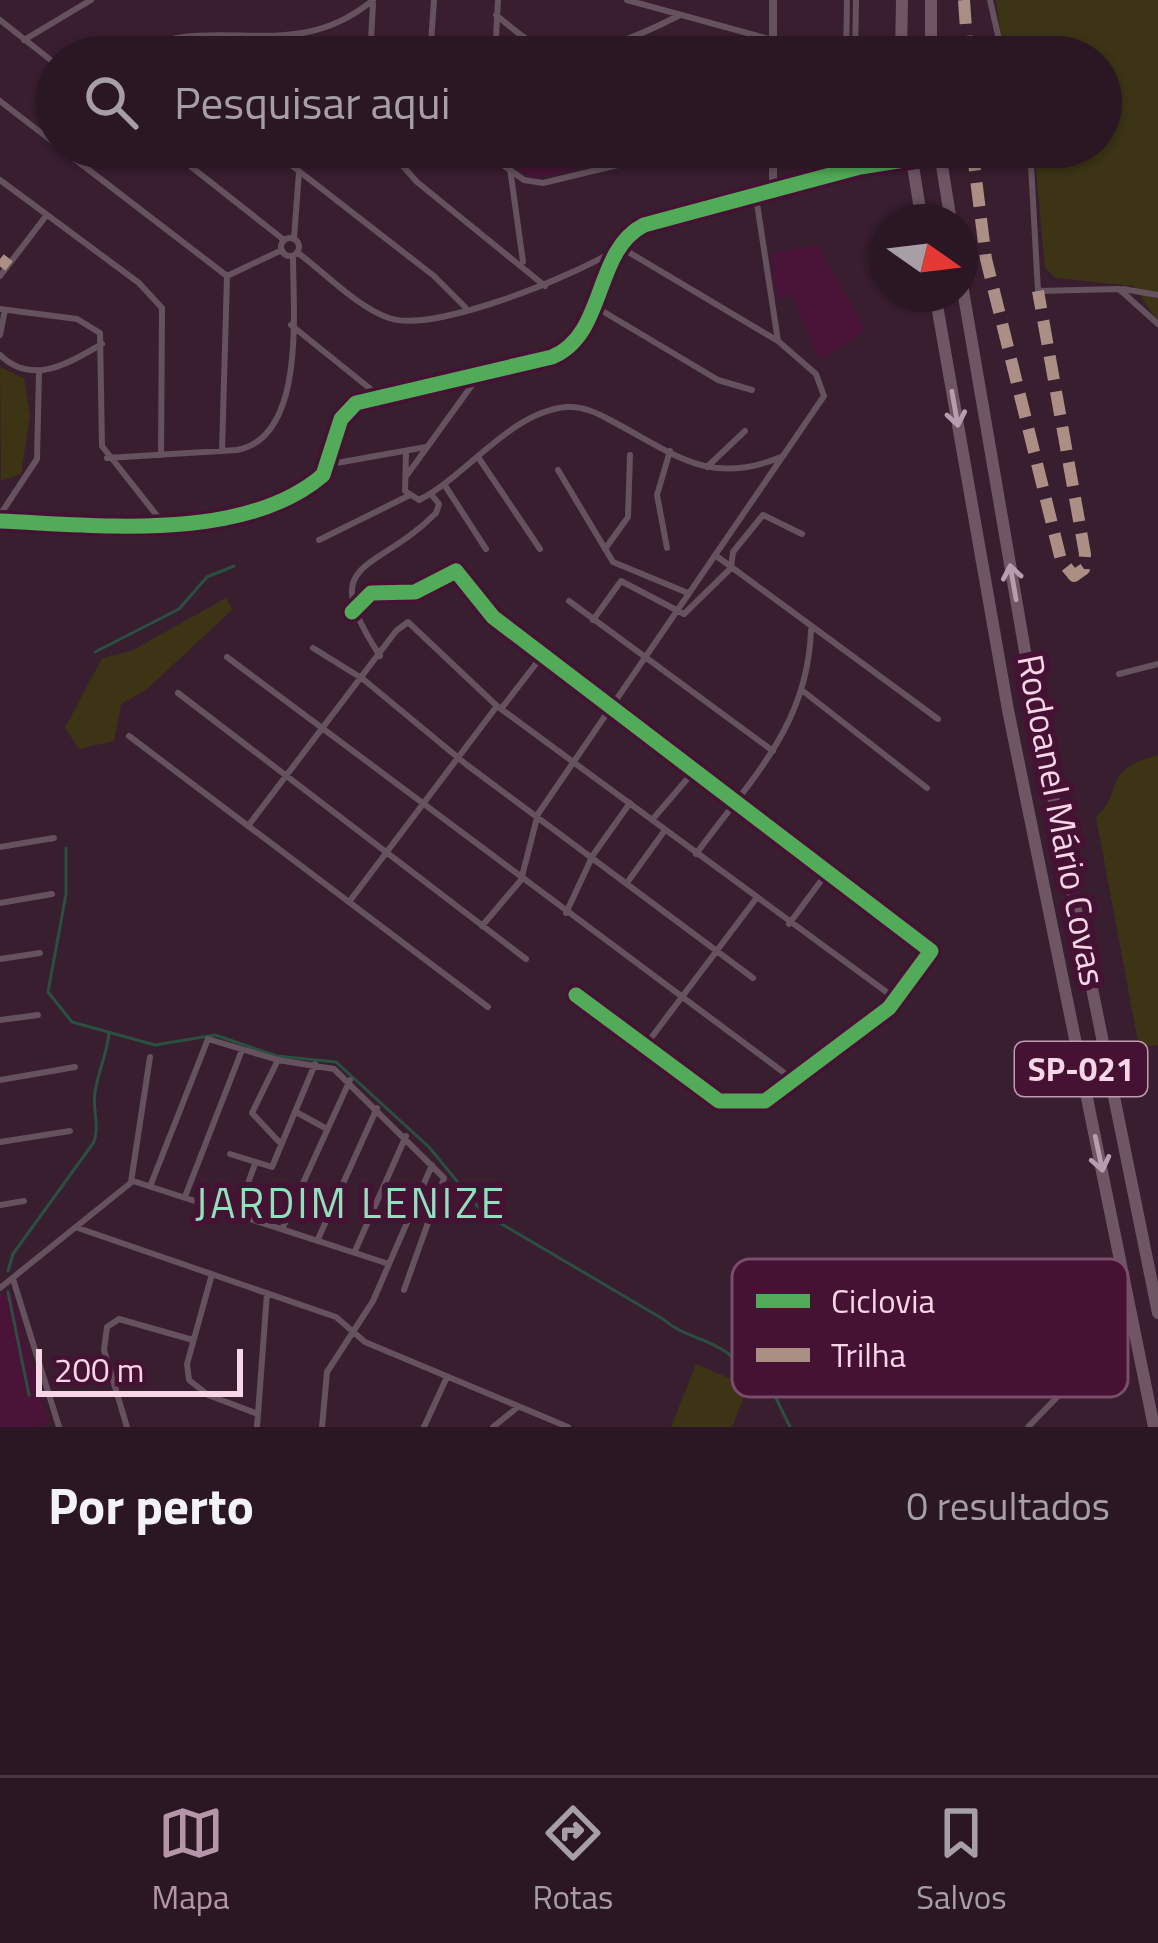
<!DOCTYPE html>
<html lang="pt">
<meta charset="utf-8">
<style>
body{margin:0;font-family:"Titillium Web",sans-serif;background:#331f2c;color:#f1f3f6}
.compass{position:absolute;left:870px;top:204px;width:108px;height:108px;border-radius:50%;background:#2b1624;box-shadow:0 3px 9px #0004;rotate:104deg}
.scale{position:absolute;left:36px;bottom:30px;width:207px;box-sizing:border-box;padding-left:12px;border:6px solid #f7d6e8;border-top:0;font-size:33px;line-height:42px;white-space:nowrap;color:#f7d6e8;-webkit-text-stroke:9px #451234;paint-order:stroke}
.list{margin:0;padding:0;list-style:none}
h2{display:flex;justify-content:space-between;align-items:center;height:156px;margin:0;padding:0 48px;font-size:51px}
h2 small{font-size:39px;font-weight:400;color:#a69fa6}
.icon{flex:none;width:66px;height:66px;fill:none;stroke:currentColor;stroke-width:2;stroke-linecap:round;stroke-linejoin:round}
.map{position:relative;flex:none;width:1158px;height:1427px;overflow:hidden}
.search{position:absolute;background:#2b1624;box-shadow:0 3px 9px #0004;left:36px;right:36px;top:36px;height:132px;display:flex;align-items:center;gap:30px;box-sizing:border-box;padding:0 42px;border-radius:66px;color:#a69fa6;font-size:45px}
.sheet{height:348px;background:#2b1624}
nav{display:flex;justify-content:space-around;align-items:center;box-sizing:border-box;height:168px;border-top:3px solid #473541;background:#2b1624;font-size:33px;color:#a69fa6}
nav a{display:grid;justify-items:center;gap:6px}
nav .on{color:#b496a8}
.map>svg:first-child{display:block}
.built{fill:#4a1439}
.green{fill:#3c3415}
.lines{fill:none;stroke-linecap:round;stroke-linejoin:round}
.stream{stroke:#295040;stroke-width:3}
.minor{stroke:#66515e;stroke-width:6}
.tertiary{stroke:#66515e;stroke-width:8}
.motorway{stroke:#6e5665;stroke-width:12}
.quiet{stroke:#ac8f84;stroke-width:12;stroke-dasharray:24 12;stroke-linecap:butt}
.cycleway-casing{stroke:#451234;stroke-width:22}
.cycleway{stroke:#51ab58;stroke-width:15}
.oneway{stroke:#b99cad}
.labels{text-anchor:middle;stroke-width:12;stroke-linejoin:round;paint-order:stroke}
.shield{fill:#451234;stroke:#c29bb2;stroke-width:3}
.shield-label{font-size:33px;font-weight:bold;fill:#f7d6e8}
.street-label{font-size:36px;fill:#f7d6e8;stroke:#451234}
.quarter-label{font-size:42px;letter-spacing:3px;fill:#8ee3bd;stroke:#451234}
.key{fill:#451234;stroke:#7a4d6a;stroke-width:3}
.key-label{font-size:33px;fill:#f7d6e8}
</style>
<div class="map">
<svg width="1158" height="1427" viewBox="0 0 1158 1427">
<rect width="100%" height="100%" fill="#391e30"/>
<path class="built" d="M 512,147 L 608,147 L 612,161 L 535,178 L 519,168 Z
M 818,245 L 866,330 L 820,360 L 792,296 L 777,298 L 771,253 Z
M 5,1292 L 13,1297 L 49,1424 L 38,1427 L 0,1427 L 0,1296 Z"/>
<path class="green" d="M 996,0 L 1158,0 L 1158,322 L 1134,286 L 1056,278 L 1045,268 L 1034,147 L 1101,147 L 1101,57 L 1011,57 L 1001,37 Z
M 0,367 L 24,378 L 30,416 L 21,474 L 1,481 Z
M 226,598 L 232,610 L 147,689 L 121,704 L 114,741 L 79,749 L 65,728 L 102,658 L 131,651 Z
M 1158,755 L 1158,1045 L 1139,1047 L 1096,817 C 1127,789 1097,772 1158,755 Z
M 696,1364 L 748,1386 L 732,1427 L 671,1427 Z"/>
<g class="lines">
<path class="stream" d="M 95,652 L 179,609 L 207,577 L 234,566
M 66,848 L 66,894 L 48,992 L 72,1022 L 155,1045 L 215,1035 L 277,1056 L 336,1062 L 429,1147 L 483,1213 L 663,1319 C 683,1337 705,1337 726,1352 C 742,1363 754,1388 772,1390 L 790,1427
M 8,1271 L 13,1254 L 94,1142 C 100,1124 92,1110 95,1092 C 98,1072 107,1054 109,1033
M 8,1292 L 29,1395"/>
<path class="minor" d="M 627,0 L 773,40
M 990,0 L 1003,57
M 496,15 C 510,26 525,41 542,48 C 580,64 645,33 678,16
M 0,20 L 57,65
M 24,40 L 91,0
M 124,57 C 211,6 289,70 373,0
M 370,57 L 373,4
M 430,57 L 434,0
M 495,57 L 498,0
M 846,57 L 847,0
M 855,57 L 856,0
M 0,101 L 57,145
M 59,147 L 227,276 L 222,451
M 166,147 L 284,240
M 268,147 L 434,276 L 465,307
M 386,147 L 417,182 L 545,286
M 478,147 L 524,180 L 543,183 L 692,147
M 507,147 L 523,262
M 860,147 L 860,167
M 1030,147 L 1038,291 L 1119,289 L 1158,324
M 0,180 L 139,283 L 162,308 L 161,455
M 774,192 L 860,167 L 987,147
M281 247a9 9 0 1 1 18 0a9 9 0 1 1-18 0Z
M 294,238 L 299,172
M 297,252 C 325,273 357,307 389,318 C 434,334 580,274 620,247 L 778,341
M 0,276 L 46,216
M 227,276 L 282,250
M 1123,289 L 1158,295
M 594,306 L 718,380 L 752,390
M 0,309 L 77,319 L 100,333 L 102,446 L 162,522
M 291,325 L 378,395
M 0,335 L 5,310
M 0,355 C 33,387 70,362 102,344
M 406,454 L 405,491 L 419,500 C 467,476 511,411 567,407 C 583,406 597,413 610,420 C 675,454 708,487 781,457
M 478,457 L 540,549
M 107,458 L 237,450 C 306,437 293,311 293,256
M 331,464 L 426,447
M 707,467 L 745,431
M 558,470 L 613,562 L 688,593
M 407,475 L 480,374
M 444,484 L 486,549
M 0,515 L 37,459 L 39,372
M 319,540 L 408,496
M 667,548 L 657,495 L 670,451
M 605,549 L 628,517 L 630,455
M 715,555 L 938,719
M 569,601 L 773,751
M 352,612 L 371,593 L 415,592 L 456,571 L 493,617 L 931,951 L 889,1008 L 765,1101 L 719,1101 L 576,995
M 593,620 L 621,581 L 684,614 L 731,568 L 733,552 L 763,515 L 802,534
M 313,648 L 363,679 L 467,765 L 753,978
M 380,656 C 315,556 375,575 436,513 L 439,504 L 431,494
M 227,657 L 795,1081
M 1119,674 L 1158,664
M 803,691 L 927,788
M 178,693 L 526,959
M 501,709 L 542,656
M 129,736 L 488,1007
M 652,820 L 694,771
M 248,826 L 396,631 L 408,622 L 497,706 L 896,999
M 0,847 L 54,838
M 696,854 C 750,780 808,726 811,630
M 629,880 L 665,830
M 349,902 L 497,706
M 0,903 L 52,894
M 566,913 L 593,855 L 630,803
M 789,924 L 829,870
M 482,926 L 521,880 L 538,814 L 824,396 L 816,374 L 778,341 L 756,197
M 0,959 L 40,953
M 0,1020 L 38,1015
M 645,1046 L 755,900
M 278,1060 L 252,1113 L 281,1144
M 0,1080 L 75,1067
M 296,1112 L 327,1129
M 0,1142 L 70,1131
M 230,1154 L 272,1167 L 315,1064
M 131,1182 L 150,1057
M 151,1184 L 208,1039 L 278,1060 L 334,1069 L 444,1178 L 404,1290
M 186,1194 L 242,1050
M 0,1205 L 24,1201
M 238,1211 L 255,1164
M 283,1227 L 350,1080
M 78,1228 L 336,1317 L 365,1342 L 568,1427
M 318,1239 L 377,1108
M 355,1251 L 406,1136
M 212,1274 L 187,1364 L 189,1380 L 208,1395 L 258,1414
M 13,1279 L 59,1427
M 0,1288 L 133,1181 L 389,1264
M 127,1427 L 104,1350 L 107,1327 L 119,1319 L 193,1340
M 257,1427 L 267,1293
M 322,1427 L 327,1372 L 373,1301 L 432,1165
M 424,1427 L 447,1377
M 493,1427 L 518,1407
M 1028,1427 L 1100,1353"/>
<path class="tertiary" d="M 773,0 L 773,57
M 0,521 C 96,525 235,541 316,481 C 343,461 327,421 356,403 L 552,357 C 602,336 594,268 630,234 C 655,210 737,202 773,193 L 773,147"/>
<path class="motorway" d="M 931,0 L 931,57
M 901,57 L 902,0
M 910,147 L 922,222
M 939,147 L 951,222
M 960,273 L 1033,698 L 1158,1313
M 935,294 L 1008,710 L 1154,1427"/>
<path class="quiet" d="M 964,0 L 968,57
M 972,147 L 986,259 L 1061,560 L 1074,576 L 1084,569 L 1085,554 L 1038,291
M 0,259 L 9,266"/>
<g class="cycleway-casing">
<path id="cycleway" d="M 0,521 C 99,525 244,543 323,475 L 341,419 L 356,403 L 552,357 C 607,334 593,251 644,225 L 860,167 L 987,147
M 352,612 L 371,593 L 415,592 L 456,571 L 493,617 L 931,951 L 889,1008 L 765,1101 L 719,1101 L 576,995"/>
</g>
<use href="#cycleway" class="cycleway"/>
</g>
<defs><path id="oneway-shaft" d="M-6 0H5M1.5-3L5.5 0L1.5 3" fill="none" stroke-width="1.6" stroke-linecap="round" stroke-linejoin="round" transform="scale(3)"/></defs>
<g class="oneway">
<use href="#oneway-shaft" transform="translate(955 409) rotate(80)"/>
<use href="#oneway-shaft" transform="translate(1013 582) rotate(-100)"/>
<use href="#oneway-shaft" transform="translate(1099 1154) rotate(78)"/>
</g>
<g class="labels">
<rect class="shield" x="1015" y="1042" width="132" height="54" rx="9"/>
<g class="shield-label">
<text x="1081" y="1081">SP-021</text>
</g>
<g class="street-label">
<text transform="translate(1062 820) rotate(79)" y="13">Rodoanel Mário Covas</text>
</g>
<g class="quarter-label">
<text x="351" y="1218">JARDIM LENIZE</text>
</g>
</g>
<rect x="732" y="1259" width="396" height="138" rx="18" class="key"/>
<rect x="756" y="1294" width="54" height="14" fill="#51ab58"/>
<rect x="756" y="1348" width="54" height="14" fill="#ac8f84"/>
<g class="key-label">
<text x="831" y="1313">Ciclovia</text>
<text x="831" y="1367">Trilha</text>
</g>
</svg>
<svg class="compass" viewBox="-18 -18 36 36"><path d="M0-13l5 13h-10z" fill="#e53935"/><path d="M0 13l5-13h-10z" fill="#a69fa6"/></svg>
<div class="scale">200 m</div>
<div class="search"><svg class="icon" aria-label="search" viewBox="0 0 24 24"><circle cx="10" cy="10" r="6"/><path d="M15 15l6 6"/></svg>Pesquisar aqui</div>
</div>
<section class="sheet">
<h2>Por perto<small>0 resultados</small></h2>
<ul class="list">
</ul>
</section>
<nav>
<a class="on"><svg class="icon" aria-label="map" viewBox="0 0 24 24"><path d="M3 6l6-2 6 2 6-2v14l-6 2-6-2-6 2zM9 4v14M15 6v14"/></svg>Mapa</a>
<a><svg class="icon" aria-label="directions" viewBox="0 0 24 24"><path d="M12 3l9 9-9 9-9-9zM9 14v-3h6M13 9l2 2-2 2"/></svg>Rotas</a>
<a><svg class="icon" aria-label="saved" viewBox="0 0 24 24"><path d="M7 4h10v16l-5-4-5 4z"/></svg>Salvos</a>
</nav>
